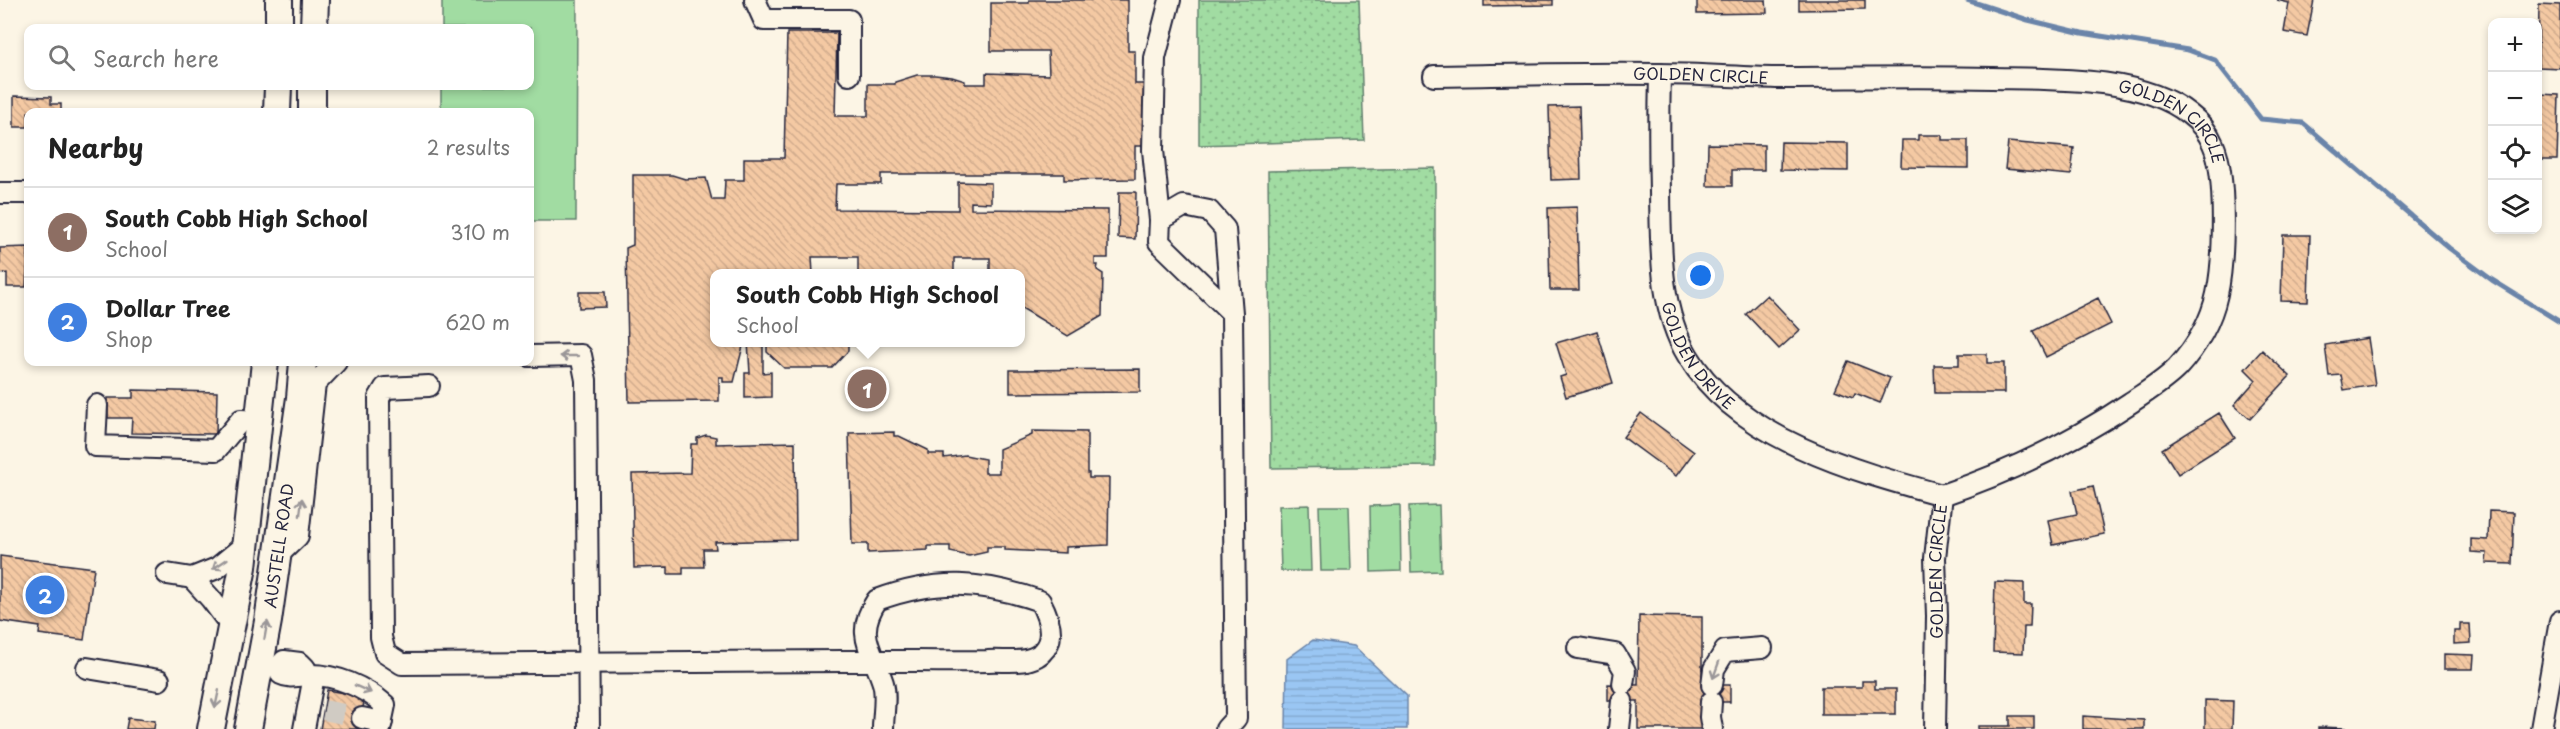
<!DOCTYPE html>
<meta charset="utf-8">
<style>
body{margin:0;font-family:"Playpen Sans",sans-serif;background:#f2f2f2;color:#222}
.controls{position:absolute;right:18px;top:18px;display:grid;overflow:hidden;border-radius:12px;box-shadow:0 3px 9px #0003}
.controls button{width:54px;height:54px;display:grid;place-items:center;padding:0;border:0;border-bottom:2px solid #e0e0e0;background:#fff;color:#222;font:30px sans-serif}
.you{position:absolute;left:1701px;top:276px;width:21px;height:21px;margin:-15px;border:4px solid #fff;border-radius:50%;background:#1a73e8;box-shadow:0 0 0 9px #1a73e833}
.badge{display:grid;place-items:center;width:39px;height:39px;border-radius:50%;background:#d93025;color:#fff;font-size:20px;font-weight:700}
.pin{position:absolute;translate:-50% -50%;border:3px solid #fff;box-shadow:0 2px 6px #0006}
.popup{position:absolute;left:710px;top:269px;width:315px;height:78px;box-sizing:border-box;display:grid;place-content:center;border-radius:12px;background:#fff;filter:drop-shadow(0 2px 4px #0005);font-size:20px;white-space:nowrap;color:#767676}
.popup b{font-size:22px;color:#222}
.popup::after{content:'';position:absolute;left:50%;top:100%;margin-left:-12px;border:12px solid transparent;border-top-color:#fff}
.list{margin:0;padding:0;list-style:none}
h2{display:flex;justify-content:space-between;align-items:center;height:78px;margin:0;padding:0 24px;font-size:26px}
h2 small{font-size:20px;font-weight:400;color:#767676}
.list li{display:grid;grid-template-columns:39px 1fr auto;gap:18px;align-items:center;box-sizing:border-box;height:90px;padding:0 24px;border-top:2px solid #e0e0e0}
.list b{display:block;font-size:22px;white-space:nowrap}
.list p{margin:0;font-size:20px;white-space:nowrap;color:#767676}
.list em{font-size:20px;font-style:normal;color:#767676}
.icon{flex:none;width:33px;height:33px;fill:none;stroke:currentColor;stroke-width:2;stroke-linecap:round;stroke-linejoin:round}
.map{position:relative;flex:none;width:2560px;height:729px;overflow:hidden}
.search{position:absolute;background:#fff;box-shadow:0 3px 9px #0003;left:24px;top:24px;width:510px;height:66px;display:flex;align-items:center;gap:15px;box-sizing:border-box;padding:0 21px;border-radius:12px;color:#767676;font-size:22px}
.panel{position:absolute;background:#fff;box-shadow:0 3px 9px #0003;left:24px;top:108px;width:510px;height:258px;border-radius:12px}
.map>svg:first-child{display:block}
.grass{fill:url(#grass-dots);stroke:#627f6e;stroke-width:1.5}
.green{fill:#a1dca2;stroke:#627f6e;stroke-width:1.5}
.water{fill:url(#water-rules);stroke:#6a84a9;stroke-width:1.5}
.lines{fill:none;stroke-linecap:round;stroke-linejoin:round}
.stream{stroke:#6a84a9;stroke-width:5}
.building{fill:url(#building-back-hatch);stroke:#22223b;stroke-width:1.5}
.minor-tunnel{stroke:#d0cbc3;stroke-width:20;stroke-dasharray:20 10;stroke-linecap:butt}
.minor-casing{stroke:#22223b;stroke-width:24}
.major-casing{stroke:#22223b;stroke-width:30}
.minor{stroke:#fcf5e5;stroke-width:20}
.major{stroke:#fcf5e5;stroke-width:26}
.oneway{stroke:#9a9698}
.labels{text-anchor:middle;stroke-width:4.5;stroke-linejoin:round;paint-order:stroke}
.street-label{font-size:16px;fill:#22223b;stroke:#fcf5e5}
</style>
<div class="map">
<svg width="2560" height="729" viewBox="0 0 2560 729">
<defs>
<pattern id="grass-dots" width="8" height="8" patternUnits="userSpaceOnUse" patternTransform="scale(1.5)"><rect width="8" height="8" fill="#a1dca2"/><path d="M2 2h.1M6 6h.1" fill="none" stroke="#8abc8c" stroke-width="1.8" stroke-linecap="round"/></pattern>
<pattern id="water-rules" width="6" height="5" patternUnits="userSpaceOnUse" patternTransform="scale(1.5)"><rect width="6" height="5" fill="#9ac6f3"/><path d="M0 2.5h6" fill="none" stroke="#84aad1"/></pattern>
<pattern id="building-back-hatch" width="6" height="6" patternUnits="userSpaceOnUse" patternTransform="scale(1.5)"><rect width="6" height="6" fill="#f4c9a3"/><path d="M-1 5l2 2M0 0l6 6M5-1l2 2" fill="none" stroke="#d1ac8d"/></pattern>
</defs>
<rect width="100%" height="100%" fill="#fcf5e5"/>
<filter id="ink" filterUnits="userSpaceOnUse"><feTurbulence type="fractalNoise" baseFrequency=".0167" numOctaves="2"/><feDisplacementMap in="SourceGraphic" scale="12" xChannelSelector="R" yChannelSelector="G"/><feConvolveMatrix kernelMatrix="1 2 1 2 8 2 1 2 1" color-interpolation-filters="sRGB"/></filter>
<g filter="url(#ink)">
<path class="grass" d="M 1199,0 L 1359,0 L 1364,140 L 1199,145 Z
M 1435,168 L 1435,466 L 1271,468 L 1268,171 Z"/>
<path class="green" d="M 442,0 L 577,0 L 576,221 L 530,221 L 530,112 L 441,112 L 441,86 L 530,86 L 530,28 L 442,28 Z
M 1309,505 L 1311,571 L 1281,571 L 1279,506 Z
M 1400,505 L 1401,571 L 1371,572 L 1370,506 Z
M 1439,505 L 1441,571 L 1411,572 L 1409,506 Z
M 1319,506 L 1349,506 L 1351,571 L 1321,571 Z"/>
<path class="water" d="M 1313,640 L 1354,646 L 1407,696 L 1407,729 L 1286,729 L 1287,659 Z"/>
<g class="lines">
<path class="stream" d="M 1967,0 L 2028,20 L 2082,33 L 2188,50 L 2215,60 L 2261,119 L 2303,123 L 2449,248 L 2492,280 L 2560,322"/>
</g>
<path class="building" d="M 1029,0 L 1128,0 L 1128,51 L 1135,51 L 1135,84 L 1148,84 L 1149,146 L 1135,146 L 1135,179 L 1064,180 L 1064,174 L 881,174 L 881,184 L 836,184 L 835,209 L 958,210 L 958,182 L 991,183 L 991,203 L 971,202 L 971,209 L 1108,210 L 1108,258 L 1095,258 L 1095,265 L 1098,265 L 1097,270 L 1103,274 L 1102,316 L 1068,336 L 1020,307 L 1020,274 L 990,274 L 990,258 L 954,258 L 954,274 L 858,274 L 858,257 L 812,257 L 813,274 L 714,274 L 714,342 L 744,342 L 734,382 L 723,382 L 723,377 L 719,377 L 719,401 L 629,402 L 626,248 L 633,245 L 633,175 L 672,175 L 685,179 L 706,178 L 712,200 L 724,200 L 725,180 L 744,180 L 744,158 L 784,158 L 787,33 L 837,33 L 835,116 L 868,116 L 868,84 L 895,84 L 895,82 L 917,75 L 935,75 L 952,77 L 965,81 L 965,84 L 986,84 L 986,73 L 1049,75 L 1048,51 L 991,51 L 991,3 L 1029,3 Z
M 1484,0 L 1553,0 L 1553,5 L 1484,6 Z
M 1697,0 L 1766,0 L 1767,13 L 1697,14 Z
M 1799,0 L 1865,0 L 1865,9 L 1799,10 Z
M 2277,0 L 2314,0 L 2307,36 L 2284,32 L 2289,3 Z
M 2539,4 L 2560,5 L 2560,68 L 2538,67 Z
M 2538,94 L 2559,95 L 2557,160 L 2538,160 Z
M 14,96 L 51,97 L 51,104 L 61,104 L 61,112 L 28,112 L 28,127 L 14,127 Z
M 1579,106 L 1581,179 L 1551,180 L 1549,107 Z
M 1918,135 L 1942,135 L 1942,140 L 1968,140 L 1968,168 L 1901,167 L 1902,140 L 1918,140 Z
M 1781,142 L 1848,143 L 1848,171 L 1780,170 Z
M 2008,142 L 2074,148 L 2071,175 L 2005,169 Z
M 1708,144 L 1764,145 L 1764,170 L 1732,170 L 1732,186 L 1707,186 Z
M 1119,192 L 1136,192 L 1135,239 L 1118,238 Z
M 1577,207 L 1579,290 L 1550,290 L 1548,208 Z
M 2283,235 L 2310,235 L 2308,302 L 2281,301 Z
M 28,247 L 26,287 L 7,287 L 7,273 L 0,274 L 0,248 Z
M 579,292 L 605,292 L 606,307 L 579,308 Z
M 1767,295 L 1800,330 L 1779,349 L 1746,314 Z
M 2098,298 L 2111,324 L 2046,357 L 2033,331 Z
M 1597,331 L 1613,383 L 1566,397 L 1560,377 L 1566,375 L 1556,343 Z
M 2368,338 L 2375,385 L 2344,390 L 2341,375 L 2329,376 L 2325,345 Z
M 748,342 L 763,342 L 763,373 L 771,372 L 771,397 L 745,398 L 745,373 L 750,373 Z
M 767,342 L 848,342 L 848,351 L 832,368 L 784,368 L 767,352 Z
M 2262,350 L 2290,376 L 2250,419 L 2234,405 L 2256,380 L 2245,369 Z
M 1959,354 L 1987,354 L 1987,363 L 2004,363 L 2004,393 L 1935,393 L 1934,365 L 1959,365 Z
M 1848,361 L 1890,378 L 1880,403 L 1855,393 L 1853,397 L 1835,390 Z
M 1140,369 L 1140,392 L 1010,393 L 1010,370 Z
M 133,390 L 217,392 L 216,434 L 131,433 L 132,418 L 108,418 L 108,398 L 133,398 Z
M 1641,413 L 1694,452 L 1676,476 L 1623,437 Z
M 2219,413 L 2235,438 L 2178,474 L 2162,449 Z
M 1032,431 L 1087,432 L 1087,473 L 1089,473 L 1089,478 L 1109,478 L 1108,545 L 1066,547 L 1066,553 L 1005,550 L 1005,547 L 987,547 L 987,552 L 969,556 L 950,552 L 950,546 L 928,546 L 928,550 L 868,553 L 868,544 L 852,544 L 849,433 L 894,432 L 894,436 L 899,436 L 928,450 L 928,454 L 944,454 L 944,458 L 965,455 L 985,459 L 985,473 L 999,473 L 999,449 L 1032,435 Z
M 706,435 L 716,437 L 716,444 L 795,442 L 796,540 L 715,542 L 716,549 L 703,549 L 704,567 L 683,567 L 683,574 L 668,574 L 668,567 L 634,568 L 632,474 L 690,473 L 691,444 L 697,444 L 697,438 Z
M 2093,486 L 2104,534 L 2053,545 L 2048,520 L 2077,514 L 2072,491 Z
M 2489,511 L 2514,512 L 2512,564 L 2486,563 L 2487,553 L 2471,552 L 2471,539 L 2488,540 Z
M 0,556 L 94,568 L 84,640 L 39,634 L 40,627 L 0,621 Z
M 1995,582 L 2024,583 L 2024,604 L 2031,604 L 2030,627 L 2024,627 L 2023,653 L 1993,652 Z
M 1639,616 L 1702,617 L 1702,685 L 1730,685 L 1730,702 L 1701,702 L 1701,729 L 1638,729 L 1638,701 L 1608,701 L 1608,684 L 1638,685 Z
M 2460,624 L 2470,624 L 2471,643 L 2454,644 L 2454,631 L 2460,631 Z
M 2444,654 L 2474,655 L 2473,669 L 2444,669 Z
M 1862,681 L 1875,681 L 1875,689 L 1896,689 L 1896,714 L 1821,714 L 1821,687 L 1862,687 Z
M 327,690 L 365,697 L 359,729 L 320,729 Z
M 2205,700 L 2233,701 L 2232,729 L 2205,729 Z
M 2010,716 L 2034,716 L 2034,729 L 1978,729 L 1978,726 L 2010,726 Z
M 2083,716 L 2144,720 L 2144,729 L 2083,729 Z
M 128,718 L 155,721 L 154,729 L 126,729 Z
M 2318,727 L 2345,728 L 2345,729 L 2318,729 Z"/>
<g class="lines">
<path class="minor-tunnel" d="M 324,710 L 362,718"/>
<g class="minor-casing">
<g id="minor">
<path d="M 755,0 L 764,20 L 849,20 L 849,75"/>
<path id="s1" d="M 1660,74 C 1659,113 1659,152 1660,192 C 1661,245 1659,309 1688,356 C 1738,439 1854,471 1942,495"/>
<path id="s2" d="M 1434,76 C 1509,75 1583,73 1658,74 C 1697,74 1736,77 1776,78 C 1848,78 1920,76 1992,78 C 2050,79 2142,76 2189,114 C 2200,122 2208,132 2213,144 C 2227,174 2224,262 2217,294 C 2211,322 2197,346 2177,368 C 2163,382 2146,392 2130,403 C 2072,442 2008,473 1942,495"/>
<path d="M 0,193 L 28,193"/>
<path d="M 1160,220 L 1153,150 L 1155,58 L 1170,0"/>
<path d="M 530,356 L 581,355 L 586,380 L 589,729"/>
<path d="M 429,386 L 385,388 L 379,398 L 381,637 L 385,653 L 402,664 L 844,661 C 892,660 940,662 988,661 C 1001,660 1018,663 1030,659 C 1034,658 1040,655 1042,652 C 1057,638 1048,616 1040,601 C 982,581 936,578 877,600 C 854,634 872,649 883,683 C 887,696 883,715 883,729"/>
<path d="M 97,405 L 95,446 L 216,450 L 241,420 L 259,421"/>
<path d="M 277,556 L 298,536 L 315,384 L 336,362"/>
<path d="M 167,574 L 192,578 L 217,568 L 245,545"/>
<path d="M 192,578 L 211,599 L 232,627"/>
<path d="M 1578,648 L 1615,654 L 1625,671 L 1623,684"/>
<path d="M 279,667 L 281,674 C 291,679 298,675 308,675 C 335,674 365,687 385,705 L 380,729"/>
<path d="M 279,667 L 284,661 L 300,663 L 305,668 L 306,675"/>
<path d="M 87,668 L 159,680"/>
<path d="M 1712,685 L 1714,669 L 1725,651 L 1762,648"/>
<path d="M 1711,702 L 1710,717 L 1712,729"/>
<path d="M 362,718 L 382,722"/>
<path d="M 304,729 L 314,676"/>
<path d="M 1226,729 L 1236,718 L 1232,313 L 1225,229 L 1209,211 L 1184,206 L 1160,220 L 1159,242 L 1232,313"/>
<path d="M 1619,729 L 1622,701"/>
<path id="s3" d="M 1935,729 L 1937,616 L 1935,558 L 1942,495"/>
<path d="M 2541,729 L 2560,621"/>
</g>
</g>
<g class="major-casing">
<g id="major">
<path d="M 279,28 L 279,0"/>
<path d="M 314,28 L 315,0"/>
<path d="M 277,112 L 278,86"/>
<path d="M 312,112 L 312,86"/>
<path d="M 211,729 L 243,567 L 265,362"/>
<path id="s4" d="M 248,729 L 268,621 L 300,398 L 303,362"/>
</g>
</g>
<use href="#minor" class="minor"/>
<use href="#major" class="major"/>
</g>
<defs><path id="oneway-shaft" d="M-6 0H5M1.5-3L5.5 0L1.5 3" fill="none" stroke-width="1.6" stroke-linecap="round" stroke-linejoin="round" transform="scale(1.5)"/></defs>
<g class="oneway">
<use href="#oneway-shaft" transform="translate(569 356) rotate(180)"/>
<use href="#oneway-shaft" transform="translate(301 507) rotate(-83)"/>
<use href="#oneway-shaft" transform="translate(220 564) rotate(146)"/>
<use href="#oneway-shaft" transform="translate(266 630) rotate(-80)"/>
<use href="#oneway-shaft" transform="translate(1716 670) rotate(110)"/>
<use href="#oneway-shaft" transform="translate(363 689) rotate(24)"/>
<use href="#oneway-shaft" transform="translate(217 699) rotate(102)"/>
</g>
</g>
<g class="labels">
<g class="street-label">
<text dy="6" stroke="none"><textPath href="#s2" startOffset="267">GOLDEN CIRCLE</textPath></text>
<text dy="6" stroke="none"><textPath href="#s2" startOffset="753">GOLDEN CIRCLE</textPath></text>
<text dy="6" stroke="none"><textPath href="#s1" startOffset="291">GOLDEN DRIVE</textPath></text>
<text dy="6" stroke="none"><textPath href="#s4" startOffset="186">AUSTELL ROAD</textPath></text>
<text dy="6" stroke="none"><textPath href="#s3" startOffset="158">GOLDEN CIRCLE</textPath></text>
</g>
</g>
</svg>
<div class="controls">
<button>+</button>
<button>−</button>
<button><svg class="icon" aria-label="locate" viewBox="0 0 24 24"><circle cx="12" cy="12" r="6"/><path d="M12 2v4M12 18v4M2 12h4M18 12h4"/></svg></button>
<button><svg class="icon" aria-label="layers" viewBox="0 0 24 24"><path d="M12 4l9 5-9 5-9-5zM3 14l9 5 9-5"/></svg></button>
</div>
<div class="you"></div>
<div class="pin badge" style="left:867px;top:389px;background:#8d6e63">1</div>
<div class="popup"><b>South Cobb High School</b>School</div>
<div class="pin badge" style="left:45px;top:595px;background:#3f7fe0">2</div>
<div class="search"><svg class="icon" aria-label="search" viewBox="0 0 24 24"><circle cx="10" cy="10" r="6"/><path d="M15 15l6 6"/></svg>Search here</div>
<section class="panel">
<h2>Nearby<small>2 results</small></h2>
<ul class="list">
<li><span class="badge" style="background:#8d6e63">1</span><div><b>South Cobb High School</b><p>School</p></div><em>310 m</em></li>
<li><span class="badge" style="background:#3f7fe0">2</span><div><b>Dollar Tree</b><p>Shop</p></div><em>620 m</em></li>
</ul>
</section>
</div>
